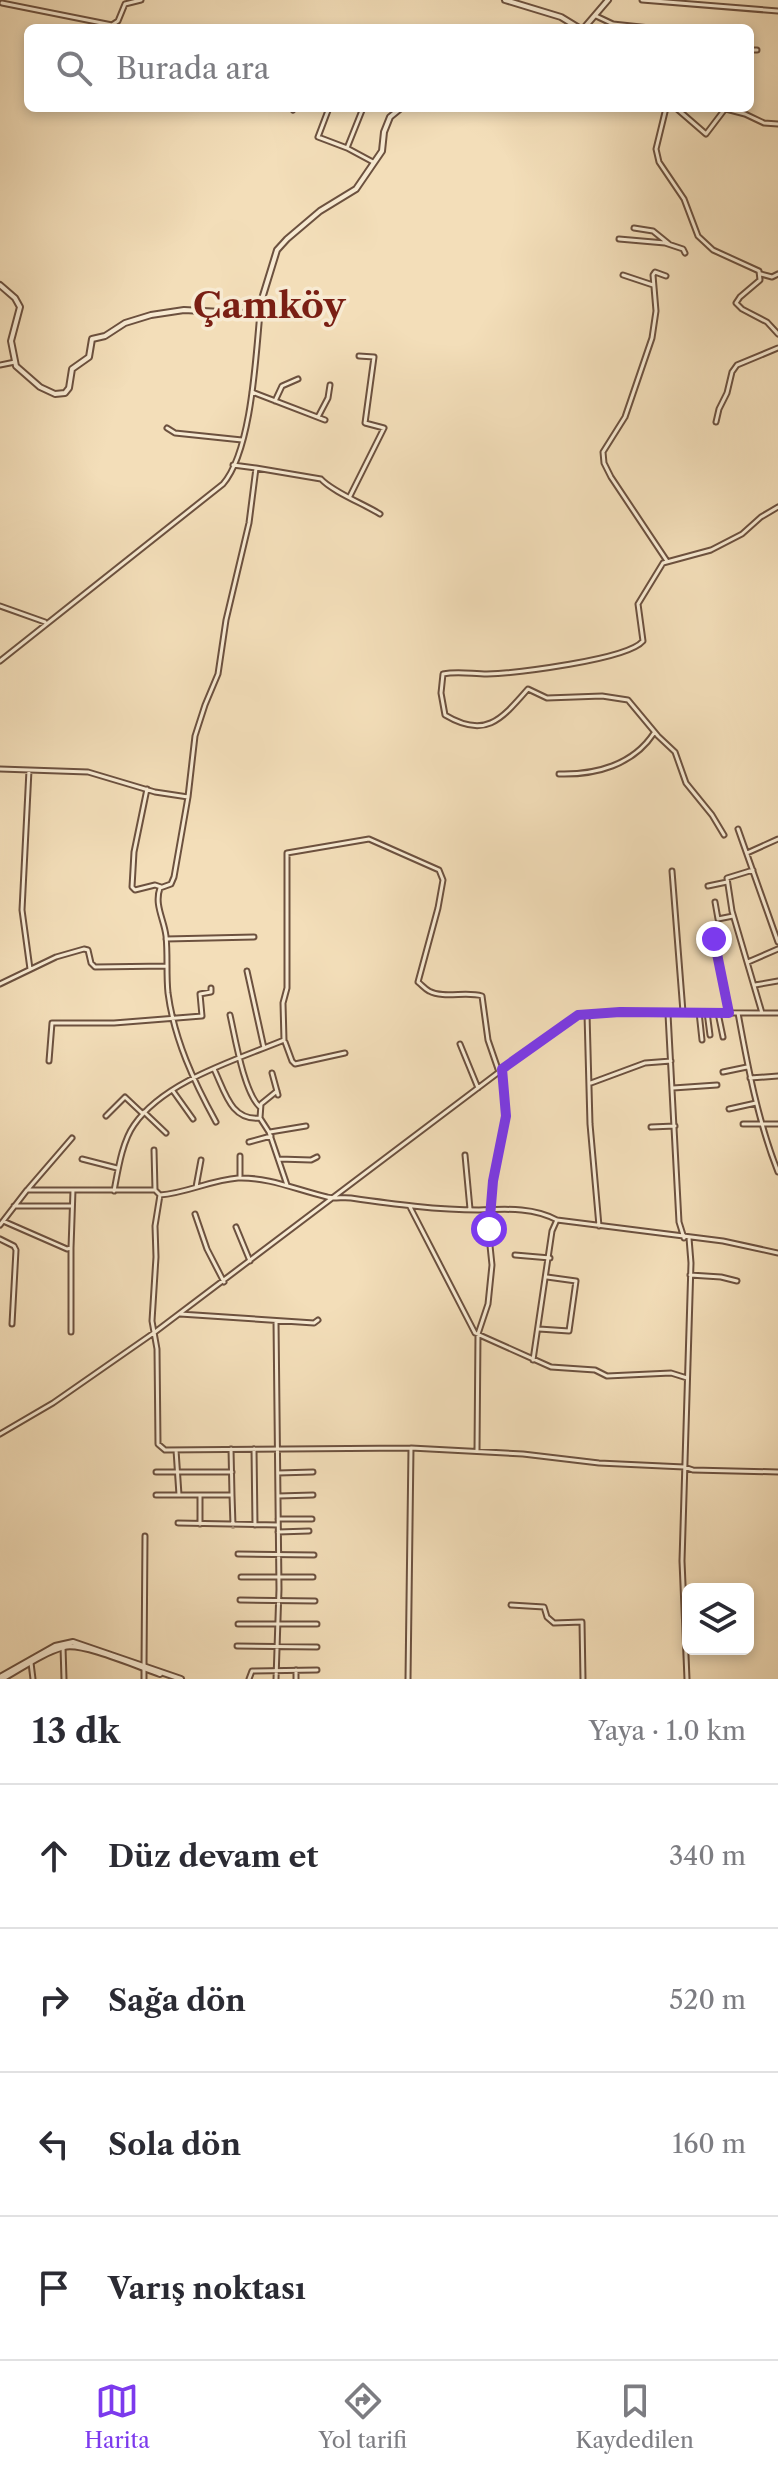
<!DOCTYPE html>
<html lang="tr">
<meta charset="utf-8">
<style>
body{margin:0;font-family:"Libre Caslon Text",serif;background:#f7f7f7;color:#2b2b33}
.controls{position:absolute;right:24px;bottom:24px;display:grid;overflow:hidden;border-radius:12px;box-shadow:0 4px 12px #0003}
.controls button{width:72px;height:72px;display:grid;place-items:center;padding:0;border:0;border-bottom:2px solid #e1e1e2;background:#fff;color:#2b2b33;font:40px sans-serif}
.stop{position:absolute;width:24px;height:24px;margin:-18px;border:6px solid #7c3aed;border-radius:50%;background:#fff}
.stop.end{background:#7c3aed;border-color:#fff;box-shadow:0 2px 8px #0008}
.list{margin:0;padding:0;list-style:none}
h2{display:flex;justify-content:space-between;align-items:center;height:104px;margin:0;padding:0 32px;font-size:34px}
h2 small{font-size:26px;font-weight:400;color:#7c7c81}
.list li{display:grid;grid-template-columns:52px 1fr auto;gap:24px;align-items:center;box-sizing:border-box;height:144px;padding:0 32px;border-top:2px solid #e1e1e2}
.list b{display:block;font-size:30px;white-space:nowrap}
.list em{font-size:26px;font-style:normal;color:#7c7c81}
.icon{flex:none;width:44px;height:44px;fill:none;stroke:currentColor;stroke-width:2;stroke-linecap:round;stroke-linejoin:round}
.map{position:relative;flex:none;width:778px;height:1679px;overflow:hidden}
.search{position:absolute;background:#fff;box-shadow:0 4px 12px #0003;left:24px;right:24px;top:24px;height:88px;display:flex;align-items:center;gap:20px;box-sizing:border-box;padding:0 28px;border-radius:12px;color:#7c7c81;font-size:30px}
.sheet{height:680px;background:#fff}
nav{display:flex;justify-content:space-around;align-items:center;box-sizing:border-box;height:112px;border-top:2px solid #e1e1e2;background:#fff;font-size:22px;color:#7c7c81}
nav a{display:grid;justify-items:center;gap:4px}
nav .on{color:#7c3aed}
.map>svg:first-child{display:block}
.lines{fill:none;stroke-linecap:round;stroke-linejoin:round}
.minor-casing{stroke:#6c513f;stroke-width:7}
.tertiary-casing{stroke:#6c513f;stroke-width:8}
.minor{stroke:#f7ead2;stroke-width:3}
.tertiary{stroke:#f7ead2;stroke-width:4}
.route{stroke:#7c3aed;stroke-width:10}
.labels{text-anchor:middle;stroke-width:7;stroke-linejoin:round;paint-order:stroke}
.district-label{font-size:36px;font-weight:bold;fill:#7a1f14;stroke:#f7ead2}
</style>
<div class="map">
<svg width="778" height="1679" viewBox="0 0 778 1679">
<rect width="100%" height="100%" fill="#f3deb9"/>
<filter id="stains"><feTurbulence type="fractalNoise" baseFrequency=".0025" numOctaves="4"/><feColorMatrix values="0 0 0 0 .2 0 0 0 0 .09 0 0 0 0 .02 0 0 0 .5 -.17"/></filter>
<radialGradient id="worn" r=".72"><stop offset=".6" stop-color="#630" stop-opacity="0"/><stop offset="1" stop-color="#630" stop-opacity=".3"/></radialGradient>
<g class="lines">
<g class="minor-casing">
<path id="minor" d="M 642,0 L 778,11
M 2,3 L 112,25 L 118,21 L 125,4 L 141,0
M 596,16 L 613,24 L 650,28
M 750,50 L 757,50
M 329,108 L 318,137 L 347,148 L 373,162
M 561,108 L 576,108
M 666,108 L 656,149 L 659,162 L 684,199 L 698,236 L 713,250 L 759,271 L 760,280 L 740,297 L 736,303 L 742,309 L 767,322 L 778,334
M 676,108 L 706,134 L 725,109
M 722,108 L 745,114 L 764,123 L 778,124
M 293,110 L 294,108
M 347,148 L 363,108
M 634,228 L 653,231 L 669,244
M 619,239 L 665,243 L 683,249 L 685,253
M 761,274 L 772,277 L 778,274
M 623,275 L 653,285
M 666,276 L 655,272 L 653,275 L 656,311 L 652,338 L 625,417 L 603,452 L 604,463 L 611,477 L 667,561
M 0,365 L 15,362
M 252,392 L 325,420
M 275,401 L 282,386 L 298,379
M 318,417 L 328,398 L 330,385
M 716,422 L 719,409 L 727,393 L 732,372 L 737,365 L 778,348
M 167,428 L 175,433 L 242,440
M 256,468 L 321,479 C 333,492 364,504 380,514
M 350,496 L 384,428 L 365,423 L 374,357 L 359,356
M 0,606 L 45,622
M 0,661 L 223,484 C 253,449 256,349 261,302
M 0,769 L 88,772 L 155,792 L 188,797
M 29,770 L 22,910 L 30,969
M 559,774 C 596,775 633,765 654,733
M 147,789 L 134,852 L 132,887 L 135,890 L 155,885 L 161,887
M 738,829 L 778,942
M 724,835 L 712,815 L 686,783 L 675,752 L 658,736 L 628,700 L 602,696 L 547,698 L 528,689 C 501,720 485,739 445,715 L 441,693 L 443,674 C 458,671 472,674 487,674 C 515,673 627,660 643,641 L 638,604 L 663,563 L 711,550 L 742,534 L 761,517 L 778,507
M 747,853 L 778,839
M 753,870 L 727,878 L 732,911 L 762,1013
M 672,871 L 683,1012
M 708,886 L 727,882
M 715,902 L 718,919 L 733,916
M 166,939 L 254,937
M 714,939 L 729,1013
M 748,962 L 778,949
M 247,971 L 264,1048
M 0,984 L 56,957 L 84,949 L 88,950 L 91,963 L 95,967 L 167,966
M 755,985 L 778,981
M 699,1012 L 702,1040
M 707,1012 L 710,1035
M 718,1013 L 723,1037
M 738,1013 C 748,1068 758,1121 778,1172
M 587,1014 L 590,1124 L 599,1226
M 668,1014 L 679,1222 L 684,1238
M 230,1015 C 235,1037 244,1093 260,1107
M 285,1042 L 292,1061 L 295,1064 L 345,1053
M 460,1044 L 478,1088
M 49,1061 L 52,1023 L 114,1023 L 202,1016 L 200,994 L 211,992 L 211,988
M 214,1069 C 225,1092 231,1121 260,1118 L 269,1132 L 287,1185
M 723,1072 L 747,1067
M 272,1073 L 278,1095
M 750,1078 L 778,1076
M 591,1083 L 645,1063 L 671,1061
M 673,1088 L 717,1085
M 173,1091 L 193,1119
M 729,1109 L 756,1103
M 144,1112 L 166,1133
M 106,1116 L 125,1097 L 143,1114
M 260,1118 L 261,1104 L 277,1091
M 216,1122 C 194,1082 174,1039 168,993 C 166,974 168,955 166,936 C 164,919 154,905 160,888 L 171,884 L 174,877 L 188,797 L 195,736 L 205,705 L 218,674 L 226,620 L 249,523 L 256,468 L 233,465
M 743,1124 L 778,1124
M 651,1127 L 675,1126
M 270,1132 L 306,1126
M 249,1142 L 271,1136
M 154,1150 L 155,1190
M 465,1155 L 470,1209
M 82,1159 L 117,1168
M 279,1159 L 311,1160 L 317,1157
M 240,1176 L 240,1156
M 196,1187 L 201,1160
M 28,1189 L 72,1138
M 114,1191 C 118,1170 122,1142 134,1125 C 164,1081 236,1060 284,1040 L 283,1003 L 287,988 L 287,853 L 369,839 L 439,870 L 443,880 L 438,908 L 418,982 C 422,985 425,989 429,991 C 444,999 466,991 482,996 L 488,1040 L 499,1072
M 14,1206 L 72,1206
M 410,1207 L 475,1333 L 551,1367 L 595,1370 L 607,1376 L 671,1373 L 687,1378
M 195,1214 L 207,1249 L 224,1282
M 3,1221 L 67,1249 L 71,1248 L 73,1190
M 0,1225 L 27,1190 L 155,1190 L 160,1195
M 236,1227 L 250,1261
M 0,1239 L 14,1246 L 16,1250 L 12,1324
M 71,1248 L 71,1332
M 778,1253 L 723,1241 L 557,1220 C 533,1207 506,1209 479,1210 C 437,1210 393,1204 351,1198 C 343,1197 334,1199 327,1197 C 297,1190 269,1177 238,1178 C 211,1180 187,1193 160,1195 L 155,1226 L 156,1257 L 152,1321 L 157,1349 L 158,1444 L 165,1450 L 411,1448 L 523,1454 L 599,1463 L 684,1467 L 693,1470 L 778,1472
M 515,1255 L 550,1258
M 690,1275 L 721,1277 L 737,1281
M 180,1314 L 314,1323 L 318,1320
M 539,1329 L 569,1331 L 576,1281 L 547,1277
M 533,1360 L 552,1231 L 556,1222
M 0,1434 L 53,1403 L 155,1332 L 499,1072 L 578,1015 L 620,1012 L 778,1013
M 231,1449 L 232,1495
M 254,1449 L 255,1525
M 176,1450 L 179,1495 L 200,1495
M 477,1450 L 478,1334 L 488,1304 L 492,1265 L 489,1236 L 490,1209 L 493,1181 L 506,1116 L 502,1069
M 156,1472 L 232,1472
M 278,1473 L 313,1472
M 156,1495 L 179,1495
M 278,1496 L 313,1495
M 278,1519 L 312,1519
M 178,1523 L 278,1525
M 200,1524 L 200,1495 L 232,1495 L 233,1525
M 278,1532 L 309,1531
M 238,1554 L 314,1555
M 241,1577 L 313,1577
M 240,1600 L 315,1601
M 511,1605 L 544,1607 L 547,1617 L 554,1623 L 582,1622 L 583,1679
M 238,1624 L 317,1624
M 237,1646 L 317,1647
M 63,1647 L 64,1679
M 31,1663 L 33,1679
M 144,1666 L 145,1536
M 144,1679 L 144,1669
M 249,1679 L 252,1671 L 317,1670
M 276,1679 L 279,1589 L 276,1321
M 296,1679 L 296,1670
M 408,1679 L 411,1448
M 687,1679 L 682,1561 L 691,1263 L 689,1238"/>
</g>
<g class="tertiary-casing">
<path id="tertiary" d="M 505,0 L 561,17 L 579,28
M 584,28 L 608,0
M 0,285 L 15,298 L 20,307 L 11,341 L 16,366 L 40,387 L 55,394 L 65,393 L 69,388 L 72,369 L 89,357 L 92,339 L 105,336 L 125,323 L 151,315 L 184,310 L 222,312 L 261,302 L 277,250 L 287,239 L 320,211 L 356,189 L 382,151 L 384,132 L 390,117 L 401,108
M 0,1677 L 55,1646 L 73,1642 L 181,1679
M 2,1679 C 22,1668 42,1653 64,1647 C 82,1642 139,1667 160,1674"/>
</g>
<use href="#minor" class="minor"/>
<use href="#tertiary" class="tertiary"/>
</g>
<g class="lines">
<path class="route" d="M 489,1229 L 493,1181 L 506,1116 L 502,1069 L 578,1015 L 620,1012 L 729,1013 L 714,939"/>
</g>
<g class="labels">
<g class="district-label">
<text x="269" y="318">Çamköy</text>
</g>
</g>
<rect width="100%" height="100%" filter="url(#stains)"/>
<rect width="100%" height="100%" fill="url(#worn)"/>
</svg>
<div class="controls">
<button><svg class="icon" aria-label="layers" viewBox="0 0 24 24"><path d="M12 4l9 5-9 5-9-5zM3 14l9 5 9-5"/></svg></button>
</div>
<div class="stop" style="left:489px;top:1229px"></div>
<div class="stop end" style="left:714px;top:939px"></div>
<div class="search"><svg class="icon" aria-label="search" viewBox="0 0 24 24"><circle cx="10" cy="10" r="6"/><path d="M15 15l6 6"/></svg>Burada ara</div>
</div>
<section class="sheet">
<h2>13 dk<small>Yaya · 1.0 km</small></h2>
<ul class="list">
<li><svg class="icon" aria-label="ahead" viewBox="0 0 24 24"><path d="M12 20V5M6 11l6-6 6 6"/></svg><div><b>Düz devam et</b></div><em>340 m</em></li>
<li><svg class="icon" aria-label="right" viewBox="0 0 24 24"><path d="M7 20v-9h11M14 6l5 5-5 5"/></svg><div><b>Sağa dön</b></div><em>520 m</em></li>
<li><svg class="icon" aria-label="left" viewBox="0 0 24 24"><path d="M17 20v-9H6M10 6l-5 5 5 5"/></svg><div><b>Sola dön</b></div><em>160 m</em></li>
<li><svg class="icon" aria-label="arrive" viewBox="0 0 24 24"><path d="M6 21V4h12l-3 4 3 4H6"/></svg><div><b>Varış noktası</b></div></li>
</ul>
</section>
<nav>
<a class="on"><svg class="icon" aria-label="map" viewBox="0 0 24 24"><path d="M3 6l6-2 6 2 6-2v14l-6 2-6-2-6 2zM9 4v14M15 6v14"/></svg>Harita</a>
<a><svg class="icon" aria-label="directions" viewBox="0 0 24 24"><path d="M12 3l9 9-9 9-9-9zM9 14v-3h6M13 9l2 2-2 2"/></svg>Yol tarifi</a>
<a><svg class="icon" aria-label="saved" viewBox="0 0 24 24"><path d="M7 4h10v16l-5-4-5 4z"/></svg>Kaydedilen</a>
</nav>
